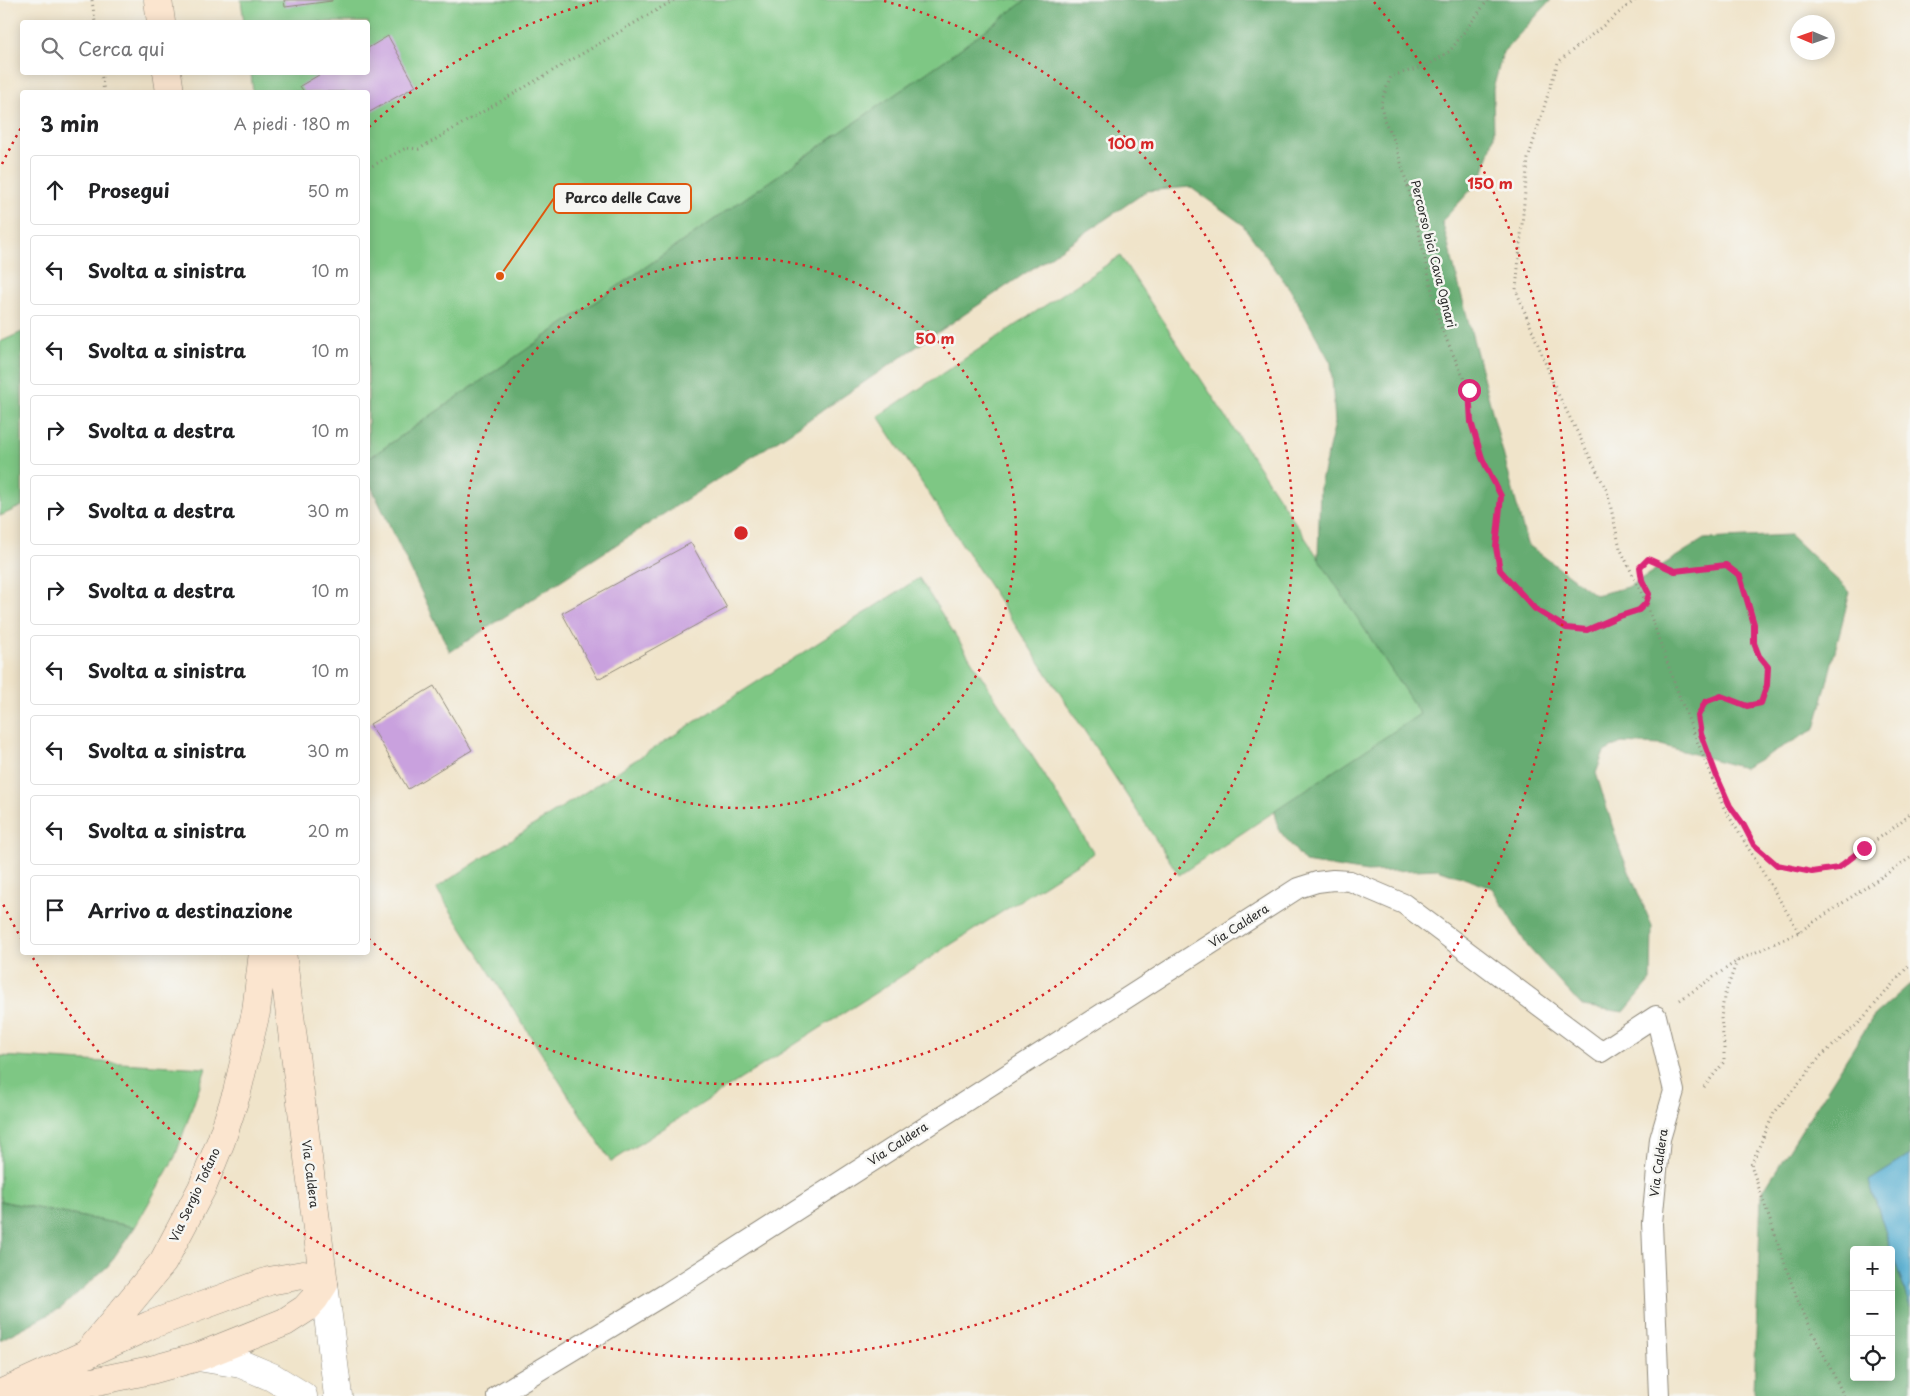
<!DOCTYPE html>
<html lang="it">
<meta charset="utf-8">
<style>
body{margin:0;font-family:"Playpen Sans",sans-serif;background:#f6f6f6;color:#202124}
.controls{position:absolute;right:15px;bottom:15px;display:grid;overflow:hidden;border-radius:5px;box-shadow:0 2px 12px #0003}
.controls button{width:45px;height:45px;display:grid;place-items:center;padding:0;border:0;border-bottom:1px solid #e0e0e0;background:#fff;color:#202124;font:25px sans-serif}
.compass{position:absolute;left:1790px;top:15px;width:45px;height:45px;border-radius:50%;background:#fff;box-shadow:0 2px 12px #0003;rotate:272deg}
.stop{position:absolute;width:15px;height:15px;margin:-11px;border:4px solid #db2777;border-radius:50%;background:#fff}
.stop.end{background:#db2777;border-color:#fff;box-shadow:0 1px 5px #0008}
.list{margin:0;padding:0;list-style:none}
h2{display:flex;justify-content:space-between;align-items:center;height:65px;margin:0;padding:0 20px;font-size:21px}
h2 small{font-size:16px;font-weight:400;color:#757577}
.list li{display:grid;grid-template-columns:32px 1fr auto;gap:15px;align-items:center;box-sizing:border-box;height:70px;margin:0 10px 10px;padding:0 10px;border:1px solid #e0e0e0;border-radius:5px}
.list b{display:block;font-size:19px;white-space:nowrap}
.list em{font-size:16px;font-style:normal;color:#757577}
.icon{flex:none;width:28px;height:28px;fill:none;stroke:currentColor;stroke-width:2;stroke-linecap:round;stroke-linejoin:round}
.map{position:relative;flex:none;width:1910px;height:1396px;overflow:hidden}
.search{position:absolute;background:#fff;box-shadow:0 2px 12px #0003;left:20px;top:20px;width:350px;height:55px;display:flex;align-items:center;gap:12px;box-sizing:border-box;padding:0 18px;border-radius:5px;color:#757577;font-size:19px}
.panel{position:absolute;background:#fff;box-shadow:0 2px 12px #0003;left:20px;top:90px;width:350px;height:865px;border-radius:5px}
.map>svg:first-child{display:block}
.green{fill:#7ec784;stroke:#547958}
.forest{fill:#66ac72;stroke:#486c4e;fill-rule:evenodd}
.water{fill:#54aed1;stroke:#406c7e}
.building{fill:#c9a1de}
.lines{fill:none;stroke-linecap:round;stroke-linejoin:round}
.lane-casing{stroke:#8e887a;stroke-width:22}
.street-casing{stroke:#8e887a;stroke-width:29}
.secondary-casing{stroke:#8e887a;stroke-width:29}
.path{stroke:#8e887a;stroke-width:3;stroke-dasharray:1 4;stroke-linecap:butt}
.lane{stroke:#fff;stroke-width:20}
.street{stroke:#fff;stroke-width:28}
.secondary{stroke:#fbe5cf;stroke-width:28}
.route{stroke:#db2777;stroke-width:6}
.ring{fill:none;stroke:#d62828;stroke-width:2.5;stroke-dasharray:2.5 5}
.labels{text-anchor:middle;stroke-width:5;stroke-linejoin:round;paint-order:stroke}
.street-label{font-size:12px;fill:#2b2b2b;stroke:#f6f6f2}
.centre{fill:#d62828;stroke:#f6f6f2;stroke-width:2.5}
.ring-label{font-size:15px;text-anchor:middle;font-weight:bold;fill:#d62828;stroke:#f6f6f2;stroke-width:5;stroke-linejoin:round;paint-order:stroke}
.leader{fill:none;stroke:#df570e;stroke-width:2}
.callout-dot{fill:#df570e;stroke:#f6f6f2;stroke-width:2}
.callout{fill:#f6f6f2;stroke:#df570e;stroke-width:2}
.callout-label{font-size:14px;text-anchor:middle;font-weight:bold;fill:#2b2b2b}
</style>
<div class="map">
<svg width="1910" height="1396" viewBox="0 0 1910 1396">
<rect width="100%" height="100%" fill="#f6f6f2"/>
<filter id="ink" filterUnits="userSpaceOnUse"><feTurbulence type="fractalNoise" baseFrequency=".02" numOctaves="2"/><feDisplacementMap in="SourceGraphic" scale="10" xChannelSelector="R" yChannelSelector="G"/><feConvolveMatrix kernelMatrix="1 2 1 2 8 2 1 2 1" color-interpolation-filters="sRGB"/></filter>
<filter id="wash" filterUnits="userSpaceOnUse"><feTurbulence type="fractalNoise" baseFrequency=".0096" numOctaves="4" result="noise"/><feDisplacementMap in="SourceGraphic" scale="20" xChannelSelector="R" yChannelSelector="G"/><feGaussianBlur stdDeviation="1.12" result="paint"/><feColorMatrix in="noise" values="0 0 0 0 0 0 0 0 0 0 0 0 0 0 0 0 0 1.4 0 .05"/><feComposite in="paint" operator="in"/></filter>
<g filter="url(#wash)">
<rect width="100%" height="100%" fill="#f0e4ca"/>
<path class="green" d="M 241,0 L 1027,0 L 945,60 L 368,459 L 368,92 L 253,92 L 251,73 L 368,72 L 368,22 L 244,22 Z
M 1120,256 L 1421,714 L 1179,875 L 878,416 Z
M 22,332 L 22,506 L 0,516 L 0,342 Z
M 919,578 L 1094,853 L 611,1162 L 436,888 Z
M 0,1056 L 206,1068 L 175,1157 L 135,1227 L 0,1201 Z"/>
<path class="forest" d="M 1026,0 L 1551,0 L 1503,52 L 1493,89 L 1494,136 L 1482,178 L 1442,221 L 1527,544 L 1595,595 L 1628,587 L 1704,539 L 1790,535 L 1850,592 L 1815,729 L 1744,768 L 1661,745 L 1621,743 L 1604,752 L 1596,773 L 1620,850 L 1652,926 L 1651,980 L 1624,1012 L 1582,1006 L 1528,947 L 1492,888 L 1438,869 L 1367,872 L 1305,862 L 1278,829 L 1275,810 L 1420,714 L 1318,558 L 1320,485 L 1335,423 L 1331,363 L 1290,289 L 1242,224 L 1190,187 L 1147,191 L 789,433 L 450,652 L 368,480 L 368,459 L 945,60 Z
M 1910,984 L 1910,1155 L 1869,1181 L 1910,1307 L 1910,1396 L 1756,1396 L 1754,1392 L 1761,1194 L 1873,1017 ZM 1854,1250 L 1891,1250 L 1891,1377 L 1854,1377 Z
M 0,1201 L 135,1227 L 108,1266 L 61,1308 L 0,1340 Z"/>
<path class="water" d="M 1910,1155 L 1910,1307 L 1869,1181 Z"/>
<g id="blocks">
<path class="building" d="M 284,0 L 332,0 L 332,1 L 285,7 Z
M 388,36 L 416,86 L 368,113 L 368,92 L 304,92 L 300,86 L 324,72 L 368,72 L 368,48 Z
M 691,543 L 727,608 L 598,679 L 562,613 Z
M 434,686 L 472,750 L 408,789 L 370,724 Z"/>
</g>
</g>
<g filter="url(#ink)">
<use href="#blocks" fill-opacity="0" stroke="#8e887a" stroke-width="1"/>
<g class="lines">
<g class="lane-casing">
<path id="lane" d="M 497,1396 L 667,1293 L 1298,888 L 1317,882 L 1333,880 L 1350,881 L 1404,904 L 1601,1052 L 1656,1016 L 1674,1091 L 1660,1139 L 1652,1223 L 1659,1396"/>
</g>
<g class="street-casing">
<path id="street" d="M 324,1284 L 338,1396
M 198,1357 L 241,1364 L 272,1377 L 303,1396"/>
</g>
<g class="secondary-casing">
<path id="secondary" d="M 158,0 L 161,22
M 167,72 L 170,92
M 282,952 L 324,1284
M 87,1354 L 163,1262 L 202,1188 L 221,1141 L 237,1092 L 256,1012 L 263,952
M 0,1394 L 150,1325 L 269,1281 L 303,1275 L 324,1284
M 24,1396 L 151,1370 L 198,1357 L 285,1322 L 305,1309 L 315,1298 L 324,1284"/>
</g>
<path class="path" d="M 92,0 L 95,22
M 1488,0 L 1450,51 L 1427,66 L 1391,76 L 1381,103 L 1384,120 L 1395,142 L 1411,198 L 1440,325 L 1469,390 L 1471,422 L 1482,458 L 1501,496 L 1496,547 L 1500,570 L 1535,609 L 1566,628 L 1587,630 L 1617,617 L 1639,610 L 1646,603 L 1649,594 L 1641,580 L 1640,567 L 1648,559 L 1675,571 L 1726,565 L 1740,577 L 1754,624 L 1754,643 L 1759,656 L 1768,667 L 1767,685 L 1761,703 L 1747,706 L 1721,697 L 1705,702 L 1698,716 L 1701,734 L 1717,777 L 1730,806 L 1743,824 L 1754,845 L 1777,865 L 1812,872 L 1838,868 L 1904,820 L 1910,812
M 1635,0 L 1558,62 L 1528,159 L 1516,290 L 1557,392 L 1607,491 L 1620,548 L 1646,603 L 1681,701 L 1724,808 L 1799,932
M 101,72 L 104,92
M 368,168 L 406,148 L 419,149 L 674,0
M 1680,1000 L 1737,961 L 1799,932 L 1910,858
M 1704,1087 L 1724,1062 L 1724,1045 L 1721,1018 L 1724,997 L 1737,961
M 1844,1396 L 1798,1302 L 1751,1165 L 1774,1113 L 1821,1056 L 1858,1024 L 1910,964"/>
<use href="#lane" class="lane"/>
<use href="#street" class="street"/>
<use href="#secondary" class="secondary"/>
</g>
</g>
<g class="lines" filter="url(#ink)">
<path class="route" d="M 1469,390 L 1471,422 L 1482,458 L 1501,496 L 1496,547 L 1500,570 L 1535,609 L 1566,628 L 1587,630 L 1617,617 L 1639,610 L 1646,603 L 1649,594 L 1642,580 L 1640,567 L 1648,559 L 1675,571 L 1726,565 L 1740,576 L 1754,624 L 1754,643 L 1759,656 L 1768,667 L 1767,685 L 1761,703 L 1747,706 L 1721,696 L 1705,702 L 1698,716 L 1701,734 L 1717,777 L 1730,806 L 1743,824 L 1754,845 L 1777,865 L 1812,872 L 1838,868 L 1864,848"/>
</g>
<g class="ring">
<circle cx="741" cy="533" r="275"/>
<path d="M369 127A551 551 0 0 1 598 1M884 1A551 551 0 1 1 369 939"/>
<path d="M22 940A826 826 0 0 1 2 902M2 164A826 826 0 0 1 22 126M1374 2A826 826 0 1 1 33 958"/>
</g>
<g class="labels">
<g class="street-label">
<text transform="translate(1433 254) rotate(76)" y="4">Percorso bici Cava Ognari</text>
<text transform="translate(1239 926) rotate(-33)" y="4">Via Caldera</text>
<text transform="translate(898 1144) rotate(-33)" y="4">Via Caldera</text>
<text transform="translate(1659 1163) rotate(-82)" y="4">Via Caldera</text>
<text transform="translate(310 1174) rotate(83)" y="4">Via Caldera</text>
<text transform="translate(195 1195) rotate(-65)" y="4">Via Sergio Tofano</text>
</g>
</g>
<circle cx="741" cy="533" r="8" class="centre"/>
<g class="ring-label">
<text x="1131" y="149">100 m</text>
<text x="1490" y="189">150 m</text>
<text x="935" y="344">50 m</text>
</g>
<path class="leader" d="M500 276L554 198"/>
<circle class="callout-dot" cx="500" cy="276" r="5"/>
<rect class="callout" x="554" y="184" width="137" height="29" rx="5"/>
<g class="callout-label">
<text x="623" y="203">Parco delle Cave</text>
</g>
</svg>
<div class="controls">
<button>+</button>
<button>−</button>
<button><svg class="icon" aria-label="locate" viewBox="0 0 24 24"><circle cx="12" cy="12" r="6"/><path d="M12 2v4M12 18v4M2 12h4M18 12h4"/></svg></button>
</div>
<svg class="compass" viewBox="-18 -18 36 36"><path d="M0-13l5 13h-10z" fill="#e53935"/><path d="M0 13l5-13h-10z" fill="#757577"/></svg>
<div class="stop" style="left:1469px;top:390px"></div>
<div class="stop end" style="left:1864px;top:848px"></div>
<div class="search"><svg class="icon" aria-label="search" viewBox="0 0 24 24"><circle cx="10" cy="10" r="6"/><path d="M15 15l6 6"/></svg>Cerca qui</div>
<section class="panel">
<h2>3 min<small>A piedi · 180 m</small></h2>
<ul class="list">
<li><svg class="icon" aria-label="ahead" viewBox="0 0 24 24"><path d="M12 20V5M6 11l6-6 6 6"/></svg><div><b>Prosegui</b></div><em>50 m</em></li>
<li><svg class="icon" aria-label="left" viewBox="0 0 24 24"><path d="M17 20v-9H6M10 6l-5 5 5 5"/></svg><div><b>Svolta a sinistra</b></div><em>10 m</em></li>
<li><svg class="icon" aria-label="left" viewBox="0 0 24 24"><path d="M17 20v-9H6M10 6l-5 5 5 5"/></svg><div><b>Svolta a sinistra</b></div><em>10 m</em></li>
<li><svg class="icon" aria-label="right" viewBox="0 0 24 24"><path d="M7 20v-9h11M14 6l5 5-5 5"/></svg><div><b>Svolta a destra</b></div><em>10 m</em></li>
<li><svg class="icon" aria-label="right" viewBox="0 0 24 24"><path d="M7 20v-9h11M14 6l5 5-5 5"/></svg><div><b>Svolta a destra</b></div><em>30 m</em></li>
<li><svg class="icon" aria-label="right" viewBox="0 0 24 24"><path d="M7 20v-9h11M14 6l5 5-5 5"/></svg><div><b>Svolta a destra</b></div><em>10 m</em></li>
<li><svg class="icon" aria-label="left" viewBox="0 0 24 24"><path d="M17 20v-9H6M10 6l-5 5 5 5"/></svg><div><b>Svolta a sinistra</b></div><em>10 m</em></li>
<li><svg class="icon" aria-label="left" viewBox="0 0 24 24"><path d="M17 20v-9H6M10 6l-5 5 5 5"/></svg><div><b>Svolta a sinistra</b></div><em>30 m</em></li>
<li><svg class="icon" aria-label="left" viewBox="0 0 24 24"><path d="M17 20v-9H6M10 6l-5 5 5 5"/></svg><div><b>Svolta a sinistra</b></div><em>20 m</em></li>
<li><svg class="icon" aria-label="arrive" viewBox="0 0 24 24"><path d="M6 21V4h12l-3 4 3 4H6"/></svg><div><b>Arrivo a destinazione</b></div></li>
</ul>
</section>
</div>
